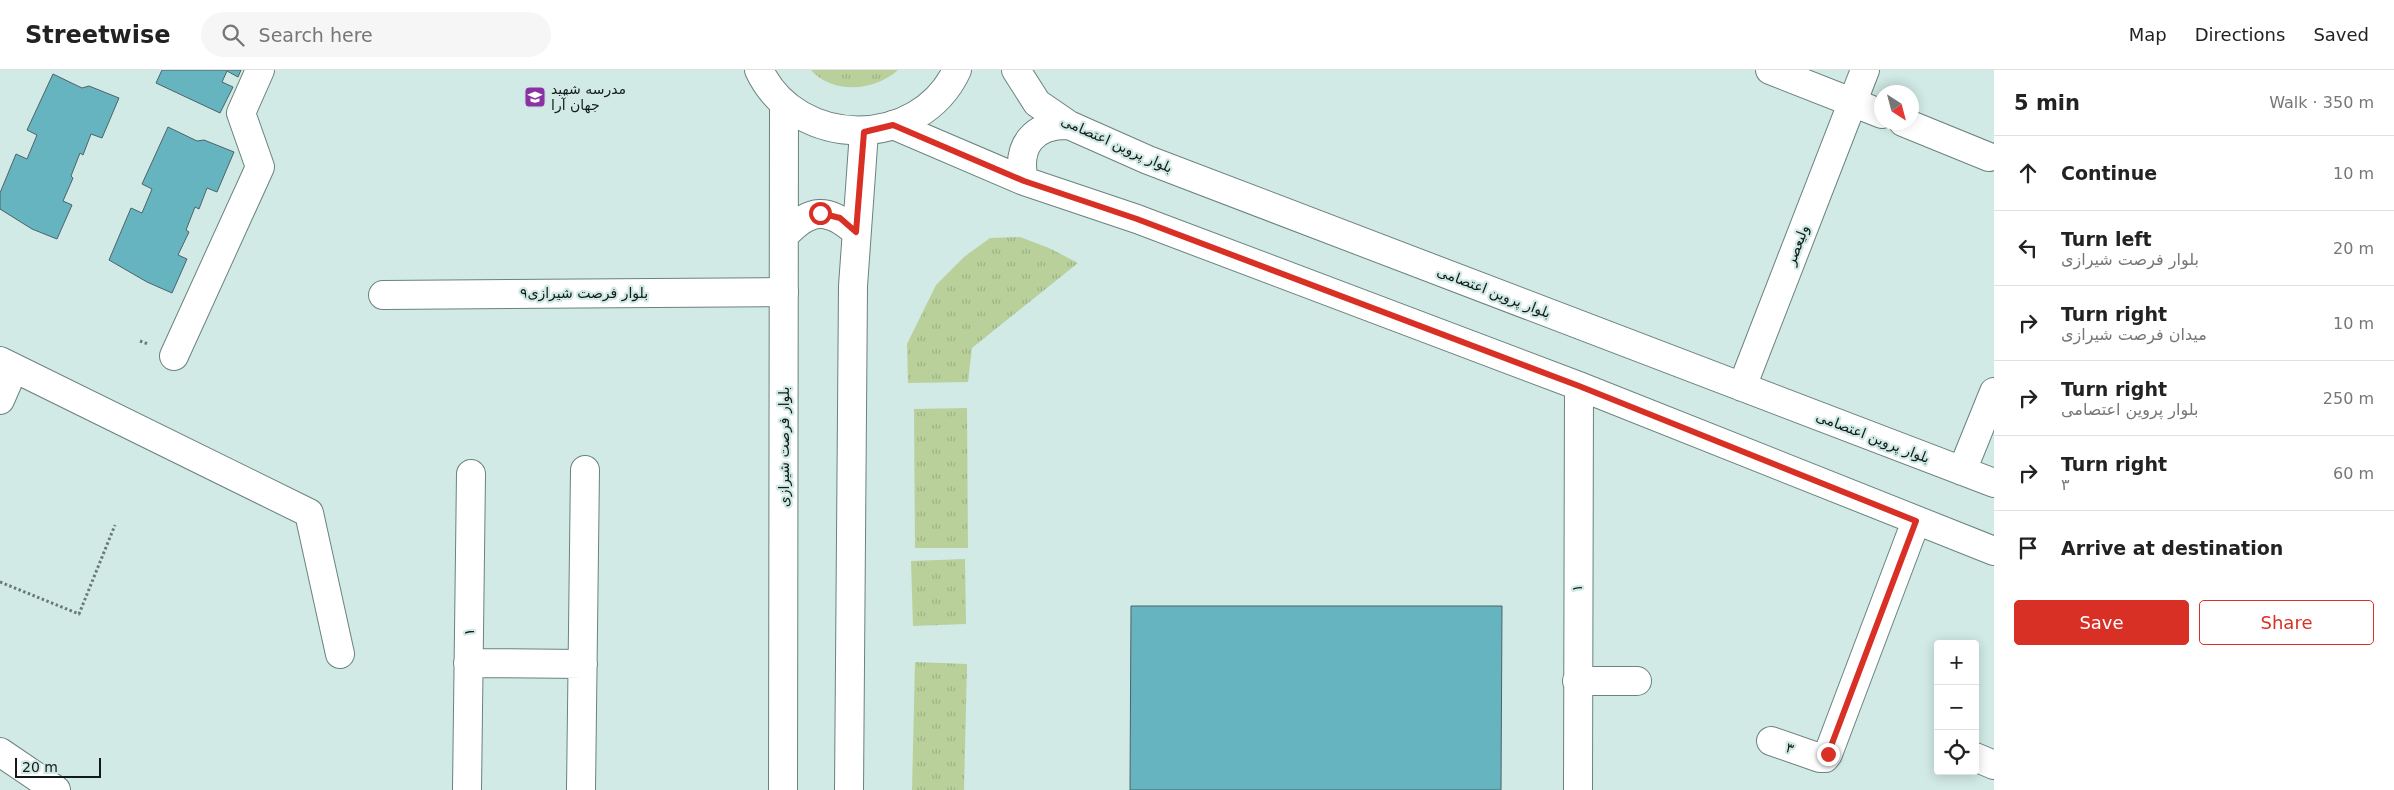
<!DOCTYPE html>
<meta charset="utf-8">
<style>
body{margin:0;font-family:"DejaVu Sans",Vazirmatn,sans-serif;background:#f6f6f6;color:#222}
.controls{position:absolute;right:15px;bottom:15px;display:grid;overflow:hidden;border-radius:5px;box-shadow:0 2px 12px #0003}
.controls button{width:45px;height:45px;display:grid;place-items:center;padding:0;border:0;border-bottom:1px solid #e0e0e0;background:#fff;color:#222;font:25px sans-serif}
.compass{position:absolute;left:1874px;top:15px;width:45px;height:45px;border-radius:50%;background:#fff;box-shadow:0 2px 12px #0003;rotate:144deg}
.scale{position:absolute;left:15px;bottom:12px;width:86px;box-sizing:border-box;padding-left:5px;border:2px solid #121b19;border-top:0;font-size:14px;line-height:18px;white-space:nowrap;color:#121b19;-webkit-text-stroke:4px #d1eae5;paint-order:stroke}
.stop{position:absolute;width:15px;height:15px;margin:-11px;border:4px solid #d93025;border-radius:50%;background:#fff}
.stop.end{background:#d93025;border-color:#fff;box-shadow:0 1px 5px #0008}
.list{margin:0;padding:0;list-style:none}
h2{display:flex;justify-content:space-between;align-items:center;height:65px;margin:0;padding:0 20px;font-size:21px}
h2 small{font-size:16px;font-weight:400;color:#767676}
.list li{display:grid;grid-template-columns:32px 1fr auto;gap:15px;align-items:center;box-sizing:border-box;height:75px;padding:0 20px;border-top:1px solid #e0e0e0}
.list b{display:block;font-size:19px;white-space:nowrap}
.list p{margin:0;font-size:16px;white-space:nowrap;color:#767676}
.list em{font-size:16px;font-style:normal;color:#767676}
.actions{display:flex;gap:10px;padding:15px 20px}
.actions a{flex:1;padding:11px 0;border:1px solid #d93025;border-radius:5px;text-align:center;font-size:18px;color:#d93025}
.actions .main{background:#d93025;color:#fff}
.icon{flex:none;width:28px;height:28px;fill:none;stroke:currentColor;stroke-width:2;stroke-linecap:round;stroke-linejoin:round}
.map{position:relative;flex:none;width:1994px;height:720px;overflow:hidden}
header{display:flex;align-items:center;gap:30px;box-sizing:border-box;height:70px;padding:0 25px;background:#fff;border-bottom:1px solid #e0e0e0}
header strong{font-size:24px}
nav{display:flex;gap:28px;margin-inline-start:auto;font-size:18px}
.search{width:350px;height:45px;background:#f6f6f6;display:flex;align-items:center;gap:12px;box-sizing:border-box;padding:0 18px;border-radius:28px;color:#767676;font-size:19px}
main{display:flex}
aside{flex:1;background:#fff}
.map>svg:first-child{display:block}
.grass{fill:url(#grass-tufts)}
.building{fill:#66b4c0;stroke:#4d6367}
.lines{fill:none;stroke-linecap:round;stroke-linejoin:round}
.minor-casing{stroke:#6b827d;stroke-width:30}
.major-casing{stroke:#6b827d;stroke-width:30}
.path{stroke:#697a76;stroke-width:3;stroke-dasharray:2.5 2.5;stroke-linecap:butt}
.minor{stroke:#fff;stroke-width:28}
.major{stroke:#fff;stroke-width:28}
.route{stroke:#d93025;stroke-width:6}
.labels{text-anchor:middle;stroke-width:4.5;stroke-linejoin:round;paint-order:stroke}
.poi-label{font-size:14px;fill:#121b19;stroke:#d1eae5;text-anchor:start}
.street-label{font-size:14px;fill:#121b19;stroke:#d1eae5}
</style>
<header>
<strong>Streetwise</strong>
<div class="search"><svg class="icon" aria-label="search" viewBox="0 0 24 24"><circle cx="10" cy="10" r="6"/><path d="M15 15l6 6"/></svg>Search here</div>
<nav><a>Map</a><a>Directions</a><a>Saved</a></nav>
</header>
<main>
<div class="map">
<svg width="1994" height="720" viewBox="0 0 1994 720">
<defs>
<pattern id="grass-tufts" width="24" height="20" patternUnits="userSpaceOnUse" patternTransform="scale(1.25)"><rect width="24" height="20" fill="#b9d09b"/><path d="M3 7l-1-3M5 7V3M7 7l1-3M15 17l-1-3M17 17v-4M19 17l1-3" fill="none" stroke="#9eb285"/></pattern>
</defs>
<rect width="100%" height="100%" fill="#d1eae5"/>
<path class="grass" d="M 811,0 L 898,0 C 875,21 833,25 811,0 Z
M 1020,167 L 1049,178 L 1078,193 L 972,278 L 968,312 L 908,313 L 907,274 L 936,215 L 964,187 L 990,168 Z
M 967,338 L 968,478 L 915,478 L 914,339 Z
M 965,489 L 966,554 L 913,556 L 911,491 Z
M 915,592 L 967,594 L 964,720 L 912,720 Z"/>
<path class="building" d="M 162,0 L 241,0 L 238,7 L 227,1 L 222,12 L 233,17 L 220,43 L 156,13 Z
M 53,4 L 82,18 L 89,16 L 119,28 L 102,68 L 91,64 L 83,85 L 80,83 L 71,106 L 73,108 L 63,131 L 72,135 L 57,169 L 32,159 L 0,139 L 0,123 L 16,84 L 27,89 L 37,65 L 27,60 Z
M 168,57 L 197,71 L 204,70 L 234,82 L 217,122 L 207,118 L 199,139 L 195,137 L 186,160 L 189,162 L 178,185 L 187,189 L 172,223 L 147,212 L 109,190 L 131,138 L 142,143 L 152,119 L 142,114 Z
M 1131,536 L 1502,536 L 1501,720 L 1130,720 Z"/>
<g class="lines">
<g class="minor-casing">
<path id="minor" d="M 1016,0 L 1037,33 L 1069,55 L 1148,90 L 1994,413
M 1770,0 L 1882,44
M 1903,52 L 1989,87
M 893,55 L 1024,111 L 1137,149 L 1579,316 L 1994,481
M 1024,111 C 1016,76 1033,54 1069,55
M 383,225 L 784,222
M 174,286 L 260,97 L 241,43 L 260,0
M 0,291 L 309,443 L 340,584
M 1742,317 L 1865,0
M 0,330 L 14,298
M 1962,401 L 1994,322
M 468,593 L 583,594
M 1577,611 L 1637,611
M 1771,671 L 1820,688 L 1825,688 L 1828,684 L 1916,451
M 0,682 L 56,720
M 1975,687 L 1994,695
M 467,720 L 471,404
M 581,720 L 585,400
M 1578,720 L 1579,316"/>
</g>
<g class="major-casing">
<path id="major" d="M 759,0 C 797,80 919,81 957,0
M 785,165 C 810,138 828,137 856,162
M 783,720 L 784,34
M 849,720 L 853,216 L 864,62"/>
</g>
<path class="path" d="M 140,271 L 148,274
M 0,512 L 79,544 L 115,455"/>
<use href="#minor" class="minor"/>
<use href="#major" class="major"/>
</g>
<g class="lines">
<path class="route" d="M 820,143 L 840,148 L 856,162 L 864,62 L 893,55 L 1024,111 L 1137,149 L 1579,316 L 1916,451 L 1828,684"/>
</g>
<defs>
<g id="school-square" transform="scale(1.125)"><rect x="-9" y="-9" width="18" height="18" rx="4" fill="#8833a1" stroke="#d1eae5"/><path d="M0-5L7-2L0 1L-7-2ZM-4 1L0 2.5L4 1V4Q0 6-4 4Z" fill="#fff"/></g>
</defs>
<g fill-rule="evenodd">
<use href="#school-square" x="535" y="27"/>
</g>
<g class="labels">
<g class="poi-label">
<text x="551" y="24">مدرسه شهید<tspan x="551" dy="16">جهان آرا</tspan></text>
</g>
<g class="street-label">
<text transform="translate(1117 74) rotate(24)" y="5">بلوار پروین اعتصامی</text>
<text transform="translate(1797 175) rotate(-69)" y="5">ولیعصر</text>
<text transform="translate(1494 222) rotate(21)" y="5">بلوار پروین اعتصامی</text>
<text x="584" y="228">۹بلوار فرصت شیرازی</text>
<text transform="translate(1873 367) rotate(21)" y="5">بلوار پروین اعتصامی</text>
<text transform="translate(784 377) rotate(-90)" y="5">بلوار فرصت شیرازی</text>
<text transform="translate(1577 518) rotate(-90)" y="5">۱</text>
<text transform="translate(469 562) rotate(-89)" y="5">۱</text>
<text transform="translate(1790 678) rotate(18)" y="5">۳</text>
</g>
</g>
</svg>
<div class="controls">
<button>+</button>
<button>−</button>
<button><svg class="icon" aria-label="locate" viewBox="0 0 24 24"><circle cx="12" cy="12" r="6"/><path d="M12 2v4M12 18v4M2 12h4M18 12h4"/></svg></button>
</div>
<svg class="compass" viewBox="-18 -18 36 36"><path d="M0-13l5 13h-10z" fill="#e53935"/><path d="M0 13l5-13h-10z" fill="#767676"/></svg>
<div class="scale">20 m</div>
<div class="stop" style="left:820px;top:143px"></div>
<div class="stop end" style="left:1828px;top:684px"></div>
</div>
<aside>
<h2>5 min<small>Walk · 350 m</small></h2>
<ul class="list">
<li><svg class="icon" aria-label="ahead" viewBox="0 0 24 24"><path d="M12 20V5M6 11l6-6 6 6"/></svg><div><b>Continue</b></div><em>10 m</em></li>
<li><svg class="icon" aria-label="left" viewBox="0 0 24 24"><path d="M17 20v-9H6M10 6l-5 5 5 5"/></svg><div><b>Turn left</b><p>بلوار فرصت شیرازی</p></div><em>20 m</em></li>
<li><svg class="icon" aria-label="right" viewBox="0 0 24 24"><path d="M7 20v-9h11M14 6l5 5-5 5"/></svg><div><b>Turn right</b><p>میدان فرصت شیرازی</p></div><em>10 m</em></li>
<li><svg class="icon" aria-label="right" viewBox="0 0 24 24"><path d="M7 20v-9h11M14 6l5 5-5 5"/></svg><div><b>Turn right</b><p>بلوار پروین اعتصامی</p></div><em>250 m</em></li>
<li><svg class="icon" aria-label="right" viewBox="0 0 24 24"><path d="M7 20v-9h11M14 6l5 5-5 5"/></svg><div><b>Turn right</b><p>۳</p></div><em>60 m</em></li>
<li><svg class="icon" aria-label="arrive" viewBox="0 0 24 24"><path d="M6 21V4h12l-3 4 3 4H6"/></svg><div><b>Arrive at destination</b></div></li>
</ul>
<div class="actions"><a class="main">Save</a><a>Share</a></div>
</aside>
</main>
